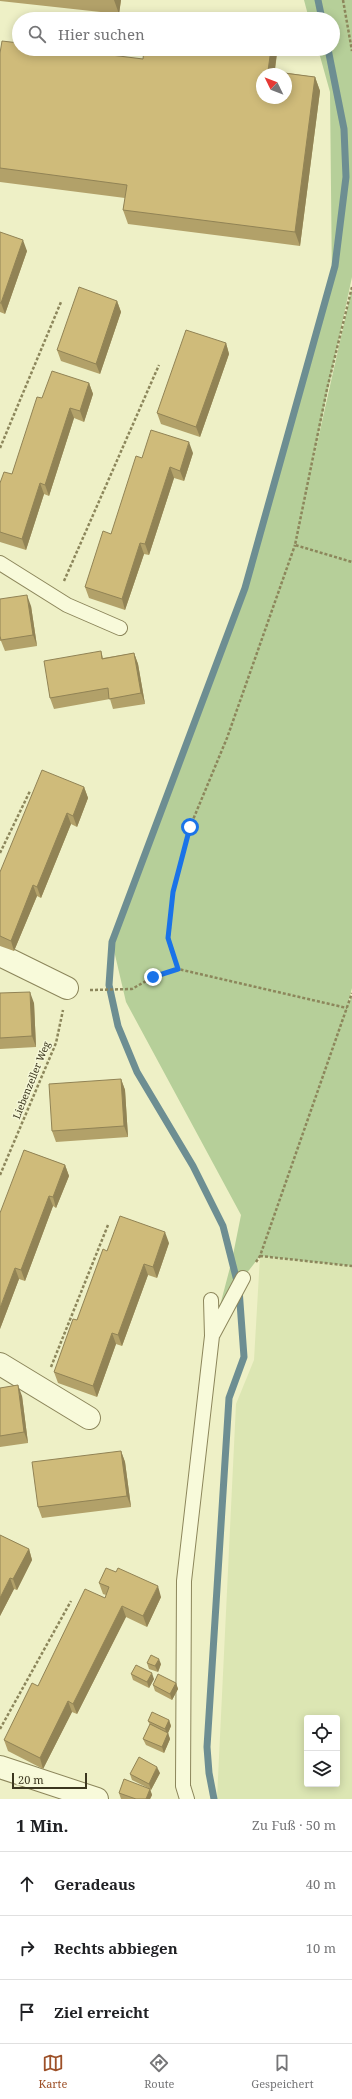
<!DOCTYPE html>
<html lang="de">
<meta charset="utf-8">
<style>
body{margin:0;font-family:"Noto Serif",serif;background:#f6f6f6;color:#202124}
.controls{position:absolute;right:12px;bottom:12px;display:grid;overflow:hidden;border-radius:4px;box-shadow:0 2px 10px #0003}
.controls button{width:36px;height:36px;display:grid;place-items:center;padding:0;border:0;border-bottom:1px solid #e0e0e0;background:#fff;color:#202124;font:20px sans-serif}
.compass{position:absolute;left:256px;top:68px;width:36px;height:36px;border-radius:50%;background:#fff;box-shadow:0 2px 10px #0003;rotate:313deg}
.scale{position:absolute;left:12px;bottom:10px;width:75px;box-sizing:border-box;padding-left:4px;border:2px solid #3c371f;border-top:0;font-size:11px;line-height:14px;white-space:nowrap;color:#3c371f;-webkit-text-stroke:3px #f5f7d6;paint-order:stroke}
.stop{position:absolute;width:12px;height:12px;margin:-9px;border:3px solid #1a73e8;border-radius:50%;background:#fff}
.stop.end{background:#1a73e8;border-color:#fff;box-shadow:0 1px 4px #0008}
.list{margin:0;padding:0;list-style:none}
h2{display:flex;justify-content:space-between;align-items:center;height:52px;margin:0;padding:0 16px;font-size:17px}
h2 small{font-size:13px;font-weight:400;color:#757577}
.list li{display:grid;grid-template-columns:26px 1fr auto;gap:12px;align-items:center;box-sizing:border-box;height:64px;padding:0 16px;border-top:1px solid #e0e0e0}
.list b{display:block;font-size:15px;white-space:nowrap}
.list em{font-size:13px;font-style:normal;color:#757577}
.icon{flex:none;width:22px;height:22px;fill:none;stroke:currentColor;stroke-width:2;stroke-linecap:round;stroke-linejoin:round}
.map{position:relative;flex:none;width:352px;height:1799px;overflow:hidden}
.search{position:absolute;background:#fff;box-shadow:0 2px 10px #0003;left:12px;right:12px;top:12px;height:44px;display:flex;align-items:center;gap:10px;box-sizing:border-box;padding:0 14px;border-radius:22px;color:#757577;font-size:15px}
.sheet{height:244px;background:#fff}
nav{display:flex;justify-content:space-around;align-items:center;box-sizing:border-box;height:56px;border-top:1px solid #e0e0e0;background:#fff;font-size:11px;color:#757577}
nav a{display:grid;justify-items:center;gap:2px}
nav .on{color:#9d5028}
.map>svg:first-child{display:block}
.farmland{fill:#dce6b3;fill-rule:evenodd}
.green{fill:#b6cf99}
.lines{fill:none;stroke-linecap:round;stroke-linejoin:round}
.stream{stroke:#6d8e92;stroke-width:7}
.service-casing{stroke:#8c865b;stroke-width:16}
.minor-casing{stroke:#8c865b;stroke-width:24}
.path{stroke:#8c865b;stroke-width:2.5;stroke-dasharray:3 2;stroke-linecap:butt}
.service{stroke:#f8fada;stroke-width:14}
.minor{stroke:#f8fada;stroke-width:22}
.wall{fill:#b2a169}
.shaded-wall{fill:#918355}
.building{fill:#cfbb7a;stroke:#918355;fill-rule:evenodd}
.route{stroke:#1a73e8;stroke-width:5}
.labels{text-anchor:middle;stroke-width:3;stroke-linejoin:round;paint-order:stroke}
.street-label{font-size:10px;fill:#3c371f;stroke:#f5f7d6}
</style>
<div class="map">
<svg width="352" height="1799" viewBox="0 0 352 1799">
<rect width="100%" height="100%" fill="#eef0c6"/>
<path class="farmland" d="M 260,1256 L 352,1266 L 352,1799 L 217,1799 L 236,1404 L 254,1360 ZM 307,1718 L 337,1718 L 337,1784 L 307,1784 Z"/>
<path class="green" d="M 304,0 L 352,0 L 352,277 L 309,479 L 352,288 L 352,988 L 348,1004 L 352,996 L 352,1266 L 260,1256 L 243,1278 L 212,1336 L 232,1260 L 241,1215 L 126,1002 L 112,942 L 245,588 L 332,283 L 330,92 L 318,49 L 333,49 L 333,19 L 309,19 Z"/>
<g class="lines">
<path class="stream" d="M 318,0 L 322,19
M 214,1799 L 209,1773 L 207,1747 L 229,1398 L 244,1357 L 239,1289 L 223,1226 L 193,1166 L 137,1072 L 118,1026 L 109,985 L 112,942 L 245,588 L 335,266 L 346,177 L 344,129 L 328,49"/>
<g class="service-casing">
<path id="service" d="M 0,563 L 67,605 L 120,628
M 213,1334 L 243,1278
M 187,1799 L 183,1786 L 184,1581 L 212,1336 L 211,1300"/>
</g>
<g class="minor-casing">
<path id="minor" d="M 0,955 L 67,988
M 0,1364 L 89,1418
M 0,1767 L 97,1799"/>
</g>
<path class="path" d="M 343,0 L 352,51
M 352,287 L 327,389 L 295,545 L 352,562
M 0,448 L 61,302
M 64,581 L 159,365
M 0,853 L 30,791
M 178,969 L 169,938 L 173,892 L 190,827 L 227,738 L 295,545
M 90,990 L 132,989 L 153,977 L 178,969 L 347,1008
M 0,1175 L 56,1043 L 63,1010
M 260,1256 L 352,1266
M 256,1262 L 260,1256 L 352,993
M 51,1367 L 108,1225
M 0,1729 L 71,1601"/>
<use href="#service" class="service"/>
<use href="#minor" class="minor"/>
</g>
<path class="wall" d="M 0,0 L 121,0 L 119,14 L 0,1 Z
M 0,53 L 143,59 L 277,53 L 275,71 L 315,77 L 320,91 L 300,246 L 128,224 L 123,210 L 125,198 L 0,182 Z
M 0,232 L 27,251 L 5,314 L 0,312 Z
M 117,301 L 121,312 L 100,374 L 61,361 L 57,350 Z
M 226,343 L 229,354 L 200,437 L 161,424 L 157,413 Z
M 89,383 L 93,394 L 84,422 L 74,418 L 49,496 L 44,494 L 26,550 L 0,542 L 0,483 L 12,474 L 42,398 Z
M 193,453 L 184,481 L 174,478 L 149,555 L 144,554 L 125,610 L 89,598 L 85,587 L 111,534 L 142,458 Z
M 0,599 L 31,606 L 37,646 L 5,651 L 1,641 L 0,641 Z
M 101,651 L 103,658 L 134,653 L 138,664 L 145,704 L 113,709 L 110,699 L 54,709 L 50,698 Z
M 84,787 L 88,798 L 77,827 L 71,824 L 41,898 L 37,896 L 14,951 L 0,946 L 0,872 Z
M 0,993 L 34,1003 L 36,1047 L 0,1049 Z
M 121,1079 L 125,1090 L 128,1137 L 56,1142 L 52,1131 Z
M 24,1150 L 65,1165 L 69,1176 L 56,1208 L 53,1206 L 25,1281 L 19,1279 L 0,1329 Z
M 169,1243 L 157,1278 L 148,1275 L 122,1346 L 116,1344 L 97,1397 L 58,1383 L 54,1372 L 107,1251 Z
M 0,1388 L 22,1396 L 28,1443 L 0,1447 Z
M 121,1451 L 125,1462 L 131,1507 L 42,1518 L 38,1507 Z
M 0,1535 L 29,1549 L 32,1560 L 17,1590 L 14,1589 L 0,1616 Z
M 99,1583 L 161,1597 L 147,1627 L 126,1617 L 77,1714 L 72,1712 L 43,1769 L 8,1751 L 4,1740 L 38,1686 L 105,1598 L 106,1595 L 103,1594 Z
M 147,1663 L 161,1664 L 158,1672 L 149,1669 Z
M 131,1674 L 154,1679 L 149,1688 L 133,1680 Z
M 176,1683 L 178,1689 L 172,1700 L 155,1691 L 153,1685 Z
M 169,1720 L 171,1726 L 168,1733 L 170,1739 L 164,1753 L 146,1745 L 143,1739 L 150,1725 L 148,1721 Z
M 160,1773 L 151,1790 L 150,1789 L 152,1795 L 150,1799 L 121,1799 L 119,1793 L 148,1788 L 132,1780 L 130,1774 Z"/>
<path class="shaded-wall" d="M 114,0 L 121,0 L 119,14 Z
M 271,49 L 276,49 L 277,53 L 274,74 L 268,71 Z
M 315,77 L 320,91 L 300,246 L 295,232 Z
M 23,240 L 27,251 L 5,314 L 1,303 Z
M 117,301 L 121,312 L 100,374 L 96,364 Z
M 226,343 L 229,354 L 200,437 L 196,427 Z
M 89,383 L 93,394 L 84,422 L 80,411 Z
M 70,408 L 74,418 L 49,496 L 45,485 Z
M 189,442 L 193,453 L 184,481 L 180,471 Z
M 170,467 L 174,478 L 149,555 L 145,544 Z
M 40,483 L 44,494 L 26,550 L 22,539 Z
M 140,543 L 144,554 L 125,610 L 122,599 Z
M 27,595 L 31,606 L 37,646 L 33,635 Z
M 134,653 L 138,664 L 145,704 L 141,693 Z
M 84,787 L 88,798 L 77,827 L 73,816 Z
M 67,813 L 71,824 L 41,898 L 37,887 Z
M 33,885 L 37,896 L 14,951 L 11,941 Z
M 30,992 L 34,1003 L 36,1047 L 32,1036 Z
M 121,1079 L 125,1090 L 128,1137 L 124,1126 Z
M 65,1165 L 69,1176 L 56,1208 L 53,1197 Z
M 49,1196 L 53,1206 L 25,1281 L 21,1270 Z
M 165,1232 L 169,1243 L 157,1278 L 153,1267 Z
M 144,1264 L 148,1275 L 122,1346 L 118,1335 Z
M 15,1268 L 19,1279 L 0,1329 L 0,1308 Z
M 112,1333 L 116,1344 L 97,1397 L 93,1386 Z
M 18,1385 L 22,1396 L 28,1443 L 24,1432 Z
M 121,1451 L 125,1462 L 131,1507 L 127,1496 Z
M 29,1549 L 32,1560 L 17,1590 L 13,1579 Z
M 10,1578 L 14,1589 L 0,1616 L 0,1598 Z
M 158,1586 L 161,1597 L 147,1627 L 143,1616 Z
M 122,1606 L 126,1617 L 77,1714 L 73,1704 Z
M 159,1659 L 161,1664 L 158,1672 L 155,1666 Z
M 152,1673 L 154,1679 L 149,1688 L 147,1682 Z
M 176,1683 L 178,1689 L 172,1700 L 170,1694 Z
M 68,1701 L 72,1712 L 43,1769 L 40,1758 Z
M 169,1720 L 171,1726 L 168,1733 L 170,1739 L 164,1753 L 162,1747 L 167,1735 L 165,1729 Z
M 157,1767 L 160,1773 L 151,1790 L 149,1784 Z
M 150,1789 L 152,1795 L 150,1799 L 146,1799 Z"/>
<path class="building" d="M 2,41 L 19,43 L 19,49 L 63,49 L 143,59 L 144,49 L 271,49 L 268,71 L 315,77 L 295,232 L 123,210 L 127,185 L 0,168 L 0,53 ZM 262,74 L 286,74 L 286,98 L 262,98 Z
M 0,232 L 23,240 L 1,303 L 0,303 Z
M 79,287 L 117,301 L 96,364 L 57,350 Z
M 186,330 L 226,343 L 196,427 L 157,413 Z
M 52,371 L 89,383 L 80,411 L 70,408 L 45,485 L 40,483 L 22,539 L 0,532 L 0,483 L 4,472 L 12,474 L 37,397 L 42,398 Z
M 151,430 L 189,442 L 180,471 L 170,467 L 145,544 L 140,543 L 122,599 L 85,587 L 103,531 L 111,534 L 136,456 L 142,458 Z
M 27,595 L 33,635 L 1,640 L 0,636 L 0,599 Z
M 101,651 L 102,659 L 134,653 L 141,693 L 109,699 L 108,688 L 50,698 L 44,661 Z
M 42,770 L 84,787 L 73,816 L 67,813 L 37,887 L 33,885 L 11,941 L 0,936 L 0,872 Z
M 30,992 L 32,1036 L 0,1038 L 0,993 Z
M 121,1079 L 124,1126 L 52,1131 L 49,1084 Z
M 24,1150 L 65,1165 L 53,1197 L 49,1196 L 21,1270 L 15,1268 L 0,1308 L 0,1213 Z
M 120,1216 L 165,1232 L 153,1267 L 144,1264 L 118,1335 L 112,1333 L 93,1386 L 54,1372 L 73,1319 L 77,1320 L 103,1249 L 107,1251 Z
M 18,1385 L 24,1432 L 0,1436 L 0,1388 Z
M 121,1451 L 127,1496 L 38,1507 L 32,1462 Z
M 0,1535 L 29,1549 L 13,1579 L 10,1578 L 0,1598 Z
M 106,1568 L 116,1572 L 118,1568 L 158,1586 L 143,1616 L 122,1606 L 73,1704 L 68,1701 L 40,1758 L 4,1740 L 32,1683 L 38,1686 L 85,1589 L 105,1598 L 109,1587 L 99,1583 Z
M 151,1655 L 159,1659 L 155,1666 L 147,1663 Z
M 136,1665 L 152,1673 L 147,1682 L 131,1674 Z
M 158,1674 L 176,1683 L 170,1694 L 153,1685 Z
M 152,1712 L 169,1720 L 165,1729 L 148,1721 Z
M 150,1724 L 168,1733 L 162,1747 L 143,1739 Z
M 139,1757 L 157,1767 L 149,1784 L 130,1774 Z
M 124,1779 L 150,1789 L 146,1799 L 136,1799 L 119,1793 Z"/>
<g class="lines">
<path class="route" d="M 153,977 L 178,969 L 168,938 L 173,892 L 190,827"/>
</g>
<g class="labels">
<g class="street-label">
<text transform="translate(31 1080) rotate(-68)" y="4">Liebenzeller Weg</text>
</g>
</g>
</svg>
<div class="controls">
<button><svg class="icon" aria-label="locate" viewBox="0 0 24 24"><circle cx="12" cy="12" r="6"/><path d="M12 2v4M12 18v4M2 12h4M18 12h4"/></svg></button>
<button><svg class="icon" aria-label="layers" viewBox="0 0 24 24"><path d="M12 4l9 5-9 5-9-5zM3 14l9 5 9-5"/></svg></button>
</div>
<svg class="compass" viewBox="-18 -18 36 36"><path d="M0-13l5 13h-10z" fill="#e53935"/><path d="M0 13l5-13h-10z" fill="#757577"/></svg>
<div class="scale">20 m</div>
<div class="stop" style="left:190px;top:827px"></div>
<div class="stop end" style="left:153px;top:977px"></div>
<div class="search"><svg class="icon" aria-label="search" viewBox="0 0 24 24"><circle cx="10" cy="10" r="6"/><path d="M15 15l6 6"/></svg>Hier suchen</div>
</div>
<section class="sheet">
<h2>1 Min.<small>Zu Fuß · 50 m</small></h2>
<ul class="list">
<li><svg class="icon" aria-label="ahead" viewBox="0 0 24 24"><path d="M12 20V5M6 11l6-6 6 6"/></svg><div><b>Geradeaus</b></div><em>40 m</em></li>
<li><svg class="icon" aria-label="right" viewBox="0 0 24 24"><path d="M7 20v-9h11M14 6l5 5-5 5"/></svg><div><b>Rechts abbiegen</b></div><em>10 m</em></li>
<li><svg class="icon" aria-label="arrive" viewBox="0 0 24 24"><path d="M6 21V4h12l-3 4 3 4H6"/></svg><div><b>Ziel erreicht</b></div></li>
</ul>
</section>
<nav>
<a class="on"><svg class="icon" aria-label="map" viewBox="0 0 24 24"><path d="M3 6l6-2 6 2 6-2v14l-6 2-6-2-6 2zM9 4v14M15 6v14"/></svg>Karte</a>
<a><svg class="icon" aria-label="directions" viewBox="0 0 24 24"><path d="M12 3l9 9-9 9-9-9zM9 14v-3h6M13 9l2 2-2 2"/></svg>Route</a>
<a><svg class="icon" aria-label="saved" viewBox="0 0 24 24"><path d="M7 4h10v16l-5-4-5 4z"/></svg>Gespeichert</a>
</nav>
